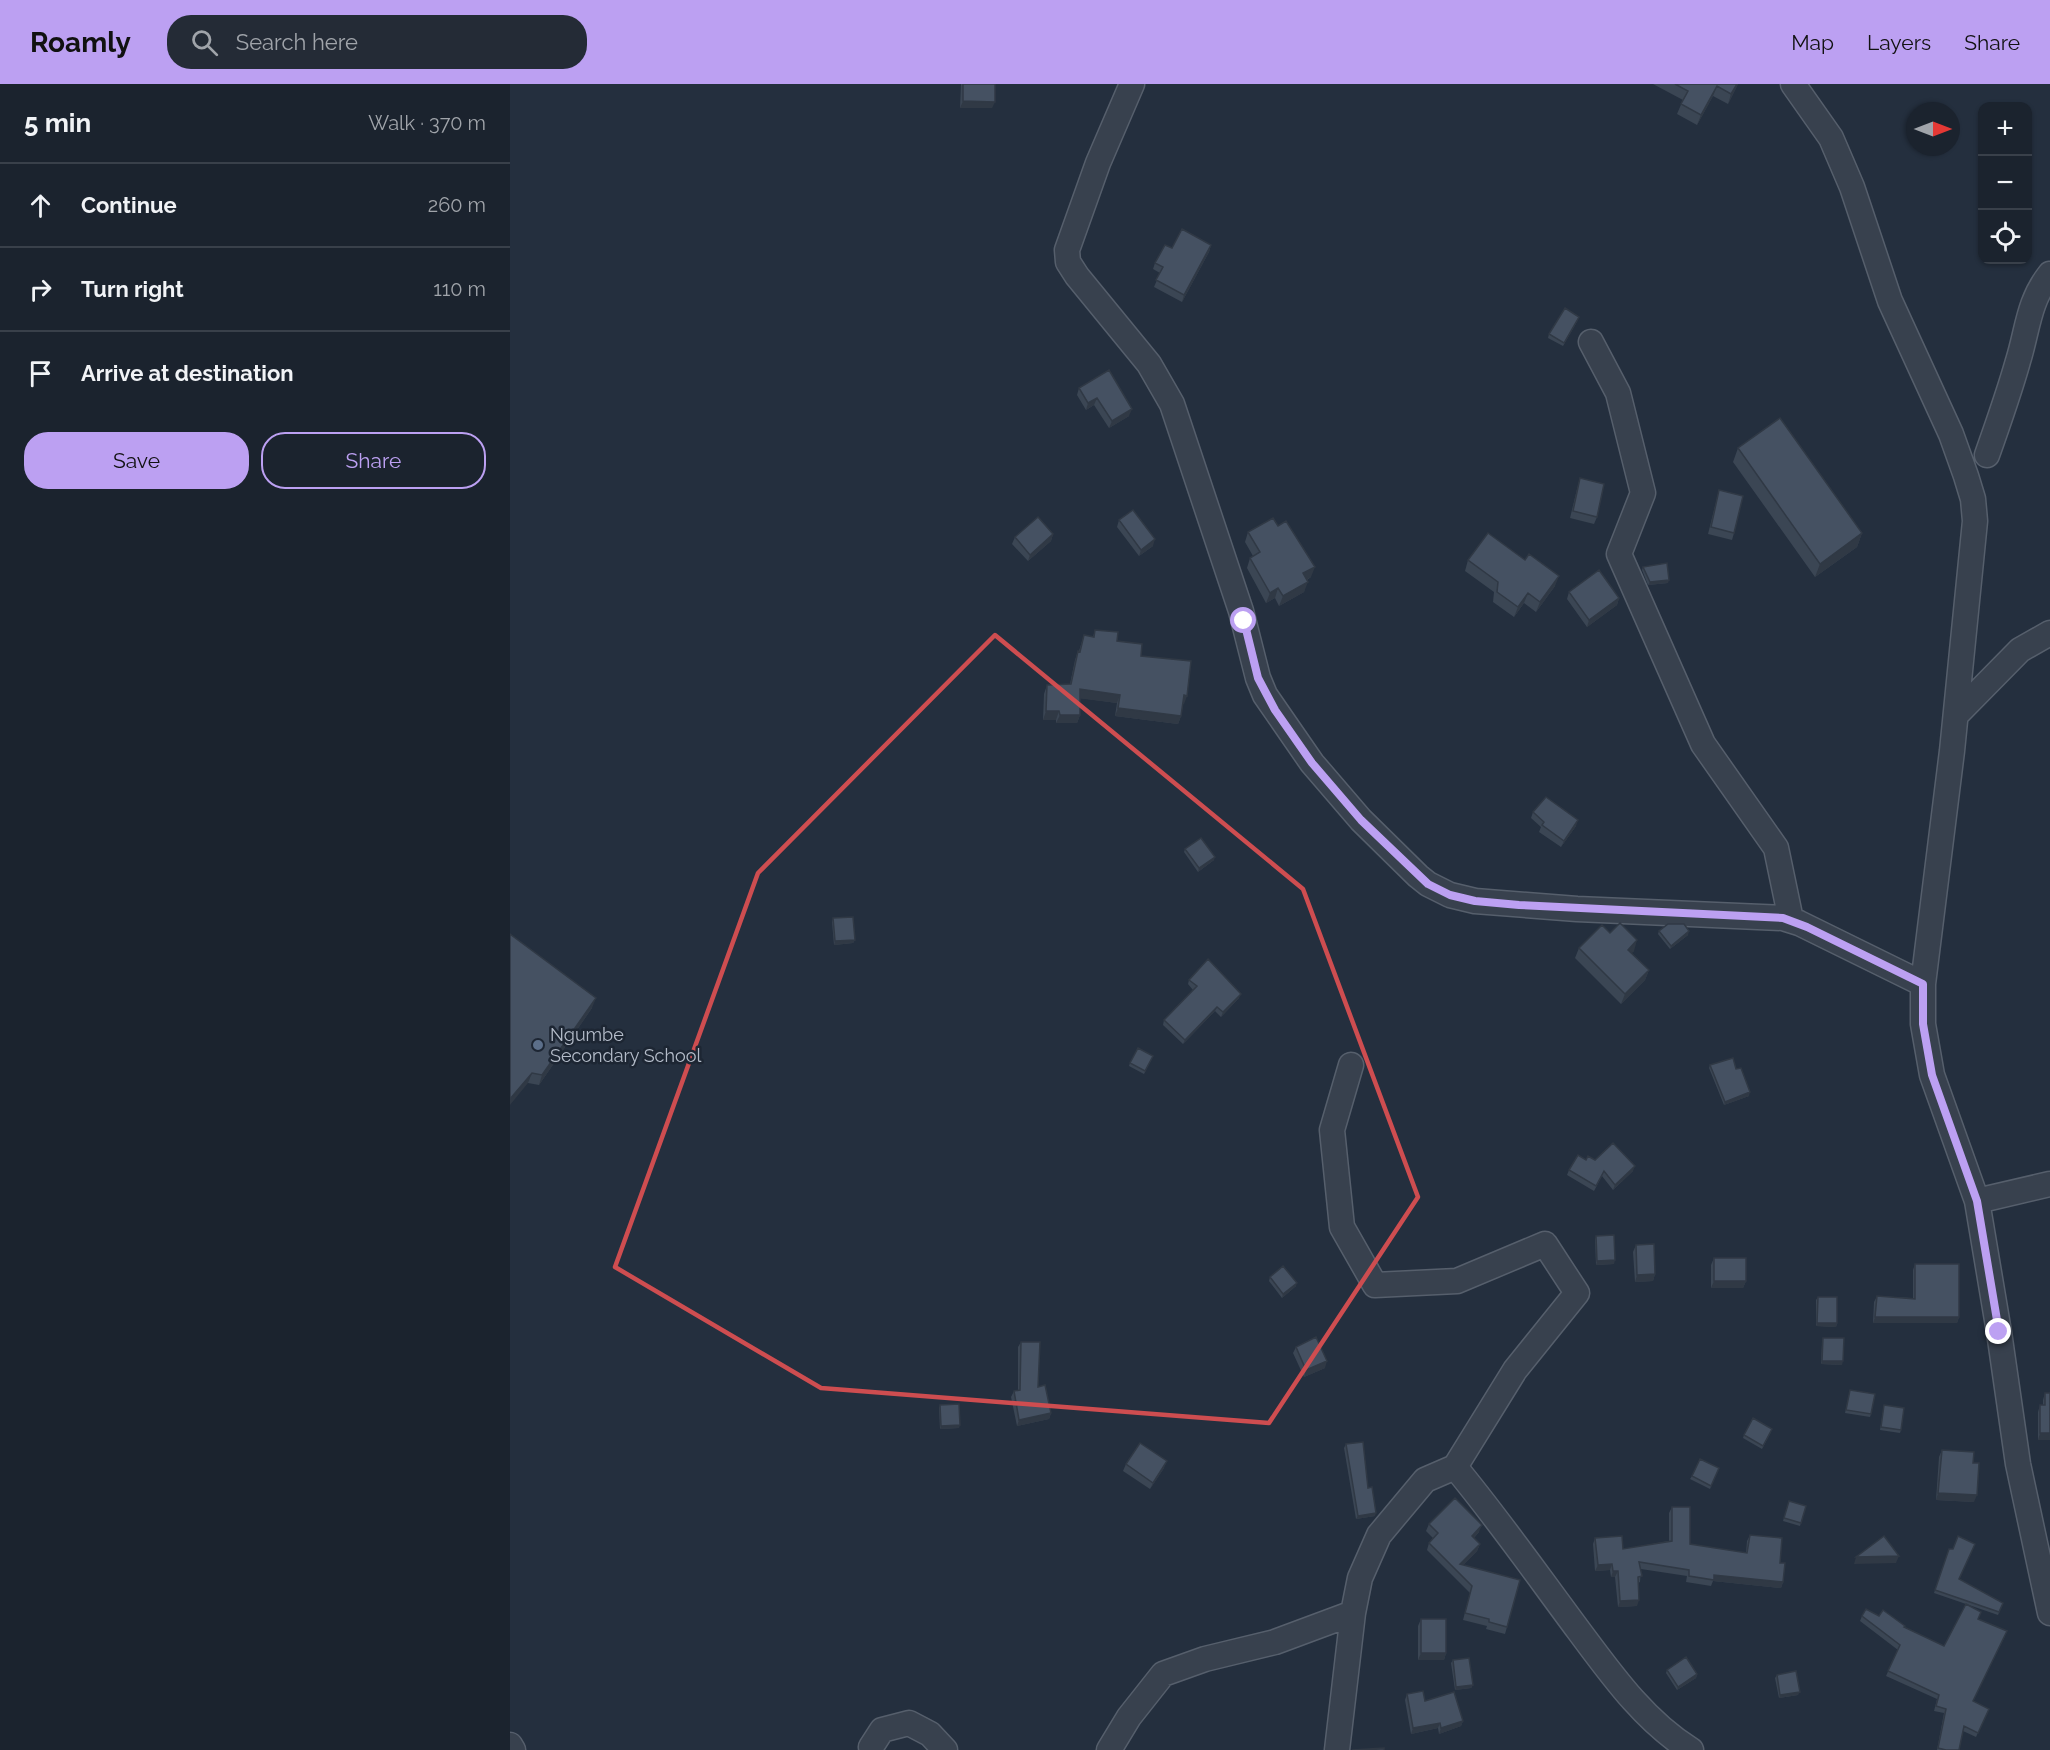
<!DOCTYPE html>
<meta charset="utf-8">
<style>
body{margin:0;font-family:Raleway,sans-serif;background:#242b36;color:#f1f3f6}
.controls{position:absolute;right:18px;top:18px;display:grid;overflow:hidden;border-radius:12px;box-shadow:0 2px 4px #0004}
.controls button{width:54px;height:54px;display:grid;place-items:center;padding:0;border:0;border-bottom:2px solid #39404a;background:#1b232e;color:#f1f3f6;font:30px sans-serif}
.compass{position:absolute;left:1396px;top:18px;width:54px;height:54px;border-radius:50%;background:#1b232e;box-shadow:0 2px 4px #0004;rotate:90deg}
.stop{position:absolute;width:18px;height:18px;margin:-14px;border:4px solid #bca0f2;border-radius:50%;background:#fff}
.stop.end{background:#bca0f2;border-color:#fff;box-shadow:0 2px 6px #0008}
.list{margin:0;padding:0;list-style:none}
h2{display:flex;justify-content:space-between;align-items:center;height:78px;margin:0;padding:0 24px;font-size:26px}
h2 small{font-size:20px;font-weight:400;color:#a0a4aa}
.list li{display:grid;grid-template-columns:39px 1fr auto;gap:18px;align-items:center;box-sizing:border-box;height:84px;padding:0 24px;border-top:2px solid #39404a}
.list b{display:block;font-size:22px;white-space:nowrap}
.list em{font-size:20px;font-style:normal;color:#a0a4aa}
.actions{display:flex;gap:12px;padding:18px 24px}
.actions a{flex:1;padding:14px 0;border:2px solid #bca0f2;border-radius:24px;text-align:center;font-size:21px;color:#bca0f2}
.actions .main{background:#bca0f2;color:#111}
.icon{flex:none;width:33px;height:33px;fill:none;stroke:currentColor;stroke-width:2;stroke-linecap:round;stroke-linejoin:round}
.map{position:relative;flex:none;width:1540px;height:1666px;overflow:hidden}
header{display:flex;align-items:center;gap:36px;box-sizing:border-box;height:84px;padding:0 30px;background:#bca0f2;color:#111}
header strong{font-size:28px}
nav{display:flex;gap:33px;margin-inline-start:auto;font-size:21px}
.search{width:420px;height:54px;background:#242b36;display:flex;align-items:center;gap:15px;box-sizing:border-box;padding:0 21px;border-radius:24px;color:#a0a4aa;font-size:22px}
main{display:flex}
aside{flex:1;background:#1b232e}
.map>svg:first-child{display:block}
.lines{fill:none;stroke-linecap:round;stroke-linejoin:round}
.minor-casing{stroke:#565f6c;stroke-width:27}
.minor{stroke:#38414e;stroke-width:24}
.wall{fill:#3b4654}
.shaded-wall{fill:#303945}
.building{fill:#455162;stroke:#303945;stroke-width:1.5}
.route{stroke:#bca0f2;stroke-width:8}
.marked{fill:none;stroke:#ce4d50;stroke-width:4.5;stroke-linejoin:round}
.service-dot{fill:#5c6f8a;stroke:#1d2633;stroke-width:2}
.labels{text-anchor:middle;stroke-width:5;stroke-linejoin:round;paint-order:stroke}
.poi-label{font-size:18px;fill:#b4bcc9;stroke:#1d2633;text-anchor:start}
</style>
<header>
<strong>Roamly</strong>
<div class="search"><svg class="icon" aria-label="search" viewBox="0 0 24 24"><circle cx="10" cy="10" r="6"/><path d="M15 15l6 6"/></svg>Search here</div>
<nav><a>Map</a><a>Layers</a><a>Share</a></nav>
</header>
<main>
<aside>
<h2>5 min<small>Walk · 370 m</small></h2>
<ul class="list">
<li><svg class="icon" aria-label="ahead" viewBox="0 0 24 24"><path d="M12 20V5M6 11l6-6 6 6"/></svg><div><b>Continue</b></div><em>260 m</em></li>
<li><svg class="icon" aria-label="right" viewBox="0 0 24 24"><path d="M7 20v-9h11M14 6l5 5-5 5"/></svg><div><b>Turn right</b></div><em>110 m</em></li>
<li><svg class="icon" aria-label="arrive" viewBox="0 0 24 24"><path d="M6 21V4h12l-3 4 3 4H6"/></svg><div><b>Arrive at destination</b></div></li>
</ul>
<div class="actions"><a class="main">Save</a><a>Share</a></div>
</aside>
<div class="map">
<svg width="1540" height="1666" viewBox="0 0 1540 1666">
<rect width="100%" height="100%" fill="#242f3e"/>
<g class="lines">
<g class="minor-casing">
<path id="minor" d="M 622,0 L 588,79 L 557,166 L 558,178 L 567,192 L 639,280 L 662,320 L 731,527 L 748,594 L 755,611 L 802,679 L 851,736 L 908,792 L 918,800 L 940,811 L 965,817 L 1067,825 L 1273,834 L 1289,839 L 1413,900
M 1283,0 L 1321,54 L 1342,103 L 1380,217 L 1441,350 L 1456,392 L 1463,415 L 1465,437 L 1442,667 L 1413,900 L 1413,940 L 1422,991 L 1467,1117 L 1489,1248 L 1508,1380 L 1540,1529
M 1081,258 L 1108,309 L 1133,409 L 1109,470 L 1193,660 L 1266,764 L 1281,836
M 1477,371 C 1488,340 1499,309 1508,277 C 1518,245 1518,218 1540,190
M 1446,631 L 1510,566 L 1540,549
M 1467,1117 L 1540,1100
M 945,1383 C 989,1436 1028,1492 1069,1547 C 1101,1590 1135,1638 1181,1666
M 0,1661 L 3,1666
M 362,1666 L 361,1663 L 372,1646 L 399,1639 L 420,1650 L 435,1666
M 599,1666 L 619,1633 L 653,1590 L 695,1575 L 765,1558 L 843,1529
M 827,1666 L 843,1529 L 850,1494 L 869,1451 L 915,1396 L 945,1383 L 1005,1286 L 1067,1209 L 1035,1160 L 947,1197 L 865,1201 L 832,1143 L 822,1046 L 841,981"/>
</g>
<use href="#minor" class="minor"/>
</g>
<path class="wall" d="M 451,0 L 485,0 L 482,24 L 450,24 Z
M 1143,0 L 1228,0 L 1218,20 L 1203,12 L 1187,41 L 1167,30 L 1173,16 Z
M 701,161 L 699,168 L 672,218 L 644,203 L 650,189 L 643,185 L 645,179 Z
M 1068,236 L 1053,262 L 1038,254 L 1039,250 Z
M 569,304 L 619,332 L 599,344 L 584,321 L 576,326 L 567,311 Z
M 1228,364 L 1352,449 L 1347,463 L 1305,493 L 1223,378 Z
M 1070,394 L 1087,433 L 1084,440 L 1060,434 L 1068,401 Z
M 1209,406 L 1224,449 L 1222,456 L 1198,450 Z
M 609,436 L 643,462 L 629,472 L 607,443 Z
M 738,448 L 801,493 L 797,496 L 794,508 L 769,522 L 765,514 L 756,519 L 737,484 L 740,474 L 743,472 L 735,458 Z
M 543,450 L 541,457 L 518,477 L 502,460 L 505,453 Z
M 958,476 L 1045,502 L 1026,528 L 1014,519 L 1004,533 L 983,518 L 984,508 L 955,487 Z
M 1133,483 L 1158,499 L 1138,501 L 1132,486 Z
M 1059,508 L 1109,514 L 1107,521 L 1077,543 L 1057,515 Z
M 585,546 L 607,557 L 631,572 L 674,620 L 673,620 L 671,632 L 668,640 L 605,632 L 607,619 L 570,614 L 570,631 L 567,639 L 546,639 L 546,636 L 533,636 L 534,610 L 537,601 L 560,600 L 565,576 L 568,567 L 569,567 L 574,551 L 583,553 Z
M 1023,728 L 1066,742 L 1051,763 L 1029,748 L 1031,743 L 1021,734 Z
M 675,765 L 704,776 L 688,788 L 674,768 Z
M 323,834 L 345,856 L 343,859 L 324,861 L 322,838 Z
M 1149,847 L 1178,851 L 1160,865 L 1148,850 Z
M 1100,849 L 1124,867 L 1121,869 L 1139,886 L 1135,896 L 1111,920 L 1065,874 L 1069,864 Z
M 0,850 L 82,924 L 29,1001 L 18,999 Z
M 679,896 L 729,914 L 711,933 L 705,927 L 673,960 L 653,941 L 654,936 L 683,906 L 678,900 Z
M 643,972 L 634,990 L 619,982 L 620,979 Z
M 1200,981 L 1226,985 L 1239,1012 L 1214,1021 L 1199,984 Z
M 1076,1076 L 1085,1076 L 1123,1087 L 1103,1106 L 1092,1092 L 1084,1107 L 1057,1091 L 1059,1086 Z
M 1086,1152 L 1104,1180 L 1086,1181 L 1085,1156 Z
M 1126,1161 L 1145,1190 L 1143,1197 L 1125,1198 L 1123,1168 Z
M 1204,1174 L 1236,1197 L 1233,1204 L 1201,1204 L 1201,1181 Z
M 1405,1180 L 1449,1233 L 1447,1239 L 1363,1239 L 1364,1218 L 1367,1212 L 1403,1214 L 1403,1186 Z
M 760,1193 L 786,1202 L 772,1214 L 759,1197 Z
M 1308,1213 L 1327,1239 L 1326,1243 L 1306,1242 L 1306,1216 Z
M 1313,1254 L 1332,1281 L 1311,1280 L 1312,1257 Z
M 511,1258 L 528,1303 L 541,1329 L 539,1335 L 507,1342 L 501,1313 L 504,1307 L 508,1306 L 508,1263 Z
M 786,1263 L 815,1284 L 794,1293 L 783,1269 Z
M 1340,1306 L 1361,1330 L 1360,1333 L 1335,1329 Z
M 1535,1309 L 1540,1356 L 1528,1356 L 1528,1328 L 1530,1321 L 1533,1321 L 1533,1316 Z
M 430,1321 L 449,1344 L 430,1345 L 429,1324 Z
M 1374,1321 L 1391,1346 L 1390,1349 L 1370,1346 Z
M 1261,1348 L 1252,1365 L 1233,1354 L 1234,1351 Z
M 836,1360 L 858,1404 L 865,1432 L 846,1435 L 834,1364 Z
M 1432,1366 L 1463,1379 L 1464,1418 L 1426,1416 L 1429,1373 Z
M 616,1380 L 654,1384 L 640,1405 L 613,1387 Z
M 1209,1384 L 1200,1405 L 1180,1395 L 1182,1392 Z
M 1279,1417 L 1296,1422 L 1290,1442 L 1273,1437 Z
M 1162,1423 L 1180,1460 L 1236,1469 L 1237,1457 L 1240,1451 L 1270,1479 L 1273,1498 L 1271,1504 L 1203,1497 L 1201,1502 L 1176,1498 L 1177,1492 L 1131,1485 L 1130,1498 L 1128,1499 L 1127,1522 L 1108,1523 L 1105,1493 L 1101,1493 L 1100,1486 L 1085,1487 L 1083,1460 L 1085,1454 L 1113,1465 L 1159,1457 L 1159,1429 Z
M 919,1440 L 969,1448 L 964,1454 L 970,1460 L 967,1467 L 953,1481 L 997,1543 L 995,1550 L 976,1545 L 977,1542 L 953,1536 L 960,1509 L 917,1466 L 919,1459 L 923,1454 L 916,1447 Z
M 1439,1465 L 1449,1495 L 1493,1519 L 1488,1531 L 1424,1509 Z
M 1352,1532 L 1395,1544 L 1434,1562 L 1468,1535 L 1495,1552 L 1463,1617 L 1477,1629 L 1466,1653 L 1453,1647 L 1449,1666 L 1427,1666 L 1434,1629 L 1424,1627 L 1427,1615 L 1376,1592 L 1388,1566 L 1350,1537 Z
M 911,1535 L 936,1569 L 934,1576 L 908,1576 L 908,1542 Z
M 943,1576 L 963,1601 L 961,1604 L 945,1606 L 941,1579 Z
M 1157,1586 L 1187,1590 L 1186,1594 L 1167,1606 L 1156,1589 Z
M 1267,1591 L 1288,1611 L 1269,1614 L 1265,1594 Z
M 897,1610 L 915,1617 L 953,1637 L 951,1642 L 929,1650 L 928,1644 L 901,1650 L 895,1616 Z"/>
<path class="shaded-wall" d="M 1227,0 L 1228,0 L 1218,20 L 1221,10 Z
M 1207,2 L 1203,12 L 1187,41 L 1191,31 Z
M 453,17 L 485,18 L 482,24 L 450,24 Z
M 701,161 L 699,168 L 672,218 L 674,211 Z
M 587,314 L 584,321 L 576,326 L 578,319 Z
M 622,325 L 619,332 L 599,344 L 602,337 Z
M 1352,449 L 1347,463 L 1305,493 L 1310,480 Z
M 543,450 L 541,457 L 518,477 L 520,471 Z
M 645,455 L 643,462 L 629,472 L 631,466 Z
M 805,483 L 801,493 L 789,500 L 793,489 Z
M 1049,492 L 1045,502 L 1026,528 L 1030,518 Z
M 1159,496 L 1158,499 L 1138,501 L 1140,498 Z
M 798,498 L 794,508 L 769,522 L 773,512 Z
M 768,504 L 765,514 L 756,519 L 760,509 Z
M 1018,509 L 1014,519 L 1004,533 L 1008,523 Z
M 1109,514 L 1107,521 L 1077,543 L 1079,536 Z
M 570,605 L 610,611 L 607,619 L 567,614 Z
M 674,611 L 677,612 L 674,620 L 670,620 Z
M 608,624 L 671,632 L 668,640 L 605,632 Z
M 536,627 L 549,627 L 546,636 L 533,636 Z
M 550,631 L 570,631 L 567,639 L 546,639 Z
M 1068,736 L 1066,742 L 1051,763 L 1054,757 Z
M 705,773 L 704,776 L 688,788 L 689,784 Z
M 1179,847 L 1178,851 L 1160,865 L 1161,862 Z
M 345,856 L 343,859 L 324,861 L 325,857 Z
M 1127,856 L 1124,867 L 1115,876 L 1118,866 Z
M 1139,886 L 1135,896 L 1111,920 L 1115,910 Z
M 731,910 L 729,914 L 711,933 L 713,928 Z
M 86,914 L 82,924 L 29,1001 L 32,991 Z
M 707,923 L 705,927 L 673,960 L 675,956 Z
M 22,989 L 18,999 L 0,1021 L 0,1015 Z
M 1240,1008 L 1239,1012 L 1214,1021 L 1215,1018 Z
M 1125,1082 L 1123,1087 L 1103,1106 L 1105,1101 Z
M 1105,1176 L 1104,1180 L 1086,1181 L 1087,1177 Z
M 1145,1190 L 1143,1197 L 1125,1198 L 1127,1191 Z
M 1204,1197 L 1236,1197 L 1233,1204 L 1201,1204 Z
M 787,1199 L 786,1202 L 772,1214 L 773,1210 Z
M 1365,1233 L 1449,1233 L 1447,1239 L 1363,1239 Z
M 1307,1239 L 1327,1239 L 1326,1243 L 1306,1242 Z
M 817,1277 L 815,1284 L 794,1293 L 796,1286 Z
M 1312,1277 L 1333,1277 L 1332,1281 L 1311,1280 Z
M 541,1329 L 539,1335 L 507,1342 L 509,1336 Z
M 450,1341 L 449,1344 L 430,1345 L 431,1342 Z
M 1530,1349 L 1540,1349 L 1540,1356 L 1528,1356 Z
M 657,1377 L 654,1384 L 640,1405 L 643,1399 Z
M 1428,1409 L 1467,1411 L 1464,1418 L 1426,1416 Z
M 866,1429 L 865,1432 L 846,1435 L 848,1432 Z
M 972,1441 L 969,1448 L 959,1459 L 962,1452 Z
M 970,1460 L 967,1467 L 947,1487 L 950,1480 Z
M 1389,1472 L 1386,1479 L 1344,1480 L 1346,1473 Z
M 1102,1480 L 1100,1486 L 1085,1487 L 1088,1481 Z
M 1103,1487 L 1108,1487 L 1105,1493 L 1101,1493 Z
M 1204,1491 L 1273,1498 L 1271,1504 L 1203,1497 Z
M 1129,1516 L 1127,1522 L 1108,1523 L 1110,1517 Z
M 911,1569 L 936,1569 L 934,1576 L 908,1576 Z
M 1187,1590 L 1186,1594 L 1167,1606 L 1168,1603 Z
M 963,1601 L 961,1604 L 945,1606 L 946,1603 Z
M 1290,1608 L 1288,1611 L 1269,1614 L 1270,1611 Z
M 953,1637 L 951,1642 L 929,1650 L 931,1644 Z
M 930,1639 L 928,1644 L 901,1650 L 903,1644 Z"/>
<path class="building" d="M 453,0 L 485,0 L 485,18 L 453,17 Z
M 1165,0 L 1227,0 L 1221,10 L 1207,2 L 1191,31 L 1171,20 L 1178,7 Z
M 672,145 L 701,161 L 674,211 L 646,196 L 653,183 L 645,179 L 655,161 L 662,164 Z
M 1055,224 L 1069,233 L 1054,259 L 1039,250 Z
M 599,286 L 622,325 L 602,337 L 587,314 L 578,319 L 569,304 Z
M 1270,334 L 1352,449 L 1310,480 L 1228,364 Z
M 1070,394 L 1094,400 L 1087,433 L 1063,427 Z
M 1209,406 L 1233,412 L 1224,449 L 1201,443 Z
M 623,426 L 645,455 L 631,466 L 609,436 Z
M 528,433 L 543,450 L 520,471 L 505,453 Z
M 763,434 L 768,442 L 776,437 L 805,483 L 793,489 L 798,498 L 773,512 L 768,504 L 760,509 L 740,474 L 750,468 L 738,448 Z
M 978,449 L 1015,476 L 1019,470 L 1049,492 L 1030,518 L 1018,509 L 1008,523 L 987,508 L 988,498 L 958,476 Z
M 1157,479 L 1159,496 L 1140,498 L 1133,483 Z
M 1089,486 L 1109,514 L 1079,536 L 1059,508 Z
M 585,546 L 608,548 L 607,557 L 632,560 L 631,572 L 681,577 L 677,612 L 674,611 L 671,632 L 608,624 L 610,611 L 570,605 L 570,631 L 550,631 L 549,627 L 536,627 L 537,601 L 561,600 L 568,567 L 570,568 L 574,551 L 584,553 Z
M 1036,713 L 1068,736 L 1054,757 L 1032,741 L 1034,738 L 1023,728 Z
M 691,754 L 705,773 L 689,784 L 675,765 Z
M 343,833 L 345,856 L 325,857 L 323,834 Z
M 1110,839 L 1127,856 L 1118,866 L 1139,886 L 1115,910 L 1069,864 L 1092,841 L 1100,849 Z
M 1158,840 L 1174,840 L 1179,847 L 1161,862 L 1149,847 Z
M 0,850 L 86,914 L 32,991 L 22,989 L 0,1015 Z
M 698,875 L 731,910 L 713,928 L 707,923 L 675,956 L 654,936 L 687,902 L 679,896 Z
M 628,964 L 643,972 L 635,987 L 620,979 Z
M 1223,974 L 1226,985 L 1231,984 L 1240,1008 L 1215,1018 L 1200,981 Z
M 1103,1059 L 1125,1082 L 1105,1101 L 1094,1087 L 1086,1102 L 1059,1086 L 1068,1071 L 1076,1076 L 1078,1072 L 1085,1076 Z
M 1104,1151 L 1105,1176 L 1087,1177 L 1086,1152 Z
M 1144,1160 L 1145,1190 L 1127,1191 L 1126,1161 Z
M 1204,1174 L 1236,1174 L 1236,1197 L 1204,1197 Z
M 1405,1180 L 1449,1180 L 1449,1233 L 1365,1233 L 1367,1212 L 1405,1215 Z
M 773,1182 L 787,1199 L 773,1210 L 760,1193 Z
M 1308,1213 L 1327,1213 L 1327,1239 L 1307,1239 Z
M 806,1253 L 817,1277 L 796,1286 L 786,1263 Z
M 1313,1254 L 1334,1254 L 1333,1277 L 1312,1277 Z
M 511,1258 L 530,1258 L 528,1303 L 535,1301 L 541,1329 L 509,1336 L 504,1307 L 510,1306 Z
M 1340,1306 L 1365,1310 L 1361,1330 L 1336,1326 Z
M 1535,1309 L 1540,1309 L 1540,1349 L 1530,1349 L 1530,1321 L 1535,1321 Z
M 449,1320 L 450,1341 L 431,1342 L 430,1321 Z
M 1374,1321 L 1394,1324 L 1391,1346 L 1371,1343 Z
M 1243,1334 L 1262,1345 L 1253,1362 L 1234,1351 Z
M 853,1358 L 858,1404 L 862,1403 L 866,1429 L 848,1432 L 836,1360 Z
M 630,1359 L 657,1377 L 643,1399 L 616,1380 Z
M 1432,1366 L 1464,1368 L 1463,1379 L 1469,1379 L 1467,1411 L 1428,1409 Z
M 1190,1375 L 1209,1384 L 1201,1402 L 1182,1392 Z
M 945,1414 L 972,1441 L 962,1452 L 970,1460 L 950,1480 L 1010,1496 L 997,1543 L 979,1538 L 979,1535 L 955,1529 L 962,1502 L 919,1459 L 928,1449 L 919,1440 Z
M 1279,1417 L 1296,1422 L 1291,1439 L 1274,1434 Z
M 1162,1423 L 1180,1423 L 1180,1460 L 1237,1469 L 1240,1451 L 1272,1454 L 1270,1479 L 1275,1479 L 1273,1498 L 1204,1491 L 1204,1496 L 1179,1492 L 1179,1486 L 1129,1478 L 1132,1492 L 1128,1493 L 1129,1516 L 1110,1517 L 1108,1487 L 1103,1487 L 1102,1480 L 1088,1481 L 1085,1454 L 1112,1452 L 1113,1465 L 1162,1457 Z
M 1374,1452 L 1389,1472 L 1346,1473 Z
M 1448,1452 L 1465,1460 L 1449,1495 L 1493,1519 L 1489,1528 L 1425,1506 L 1439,1465 L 1443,1465 Z
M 1456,1520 L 1471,1528 L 1468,1535 L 1497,1547 L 1463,1617 L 1479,1625 L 1468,1649 L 1454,1642 L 1449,1666 L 1436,1666 L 1428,1664 L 1436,1625 L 1426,1622 L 1429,1611 L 1378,1587 L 1390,1561 L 1352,1532 L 1356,1525 L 1369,1532 L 1373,1526 L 1395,1542 L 1394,1543 L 1434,1562 Z
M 911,1535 L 936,1535 L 936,1569 L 911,1569 Z
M 1176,1573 L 1187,1590 L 1168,1603 L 1157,1586 Z
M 959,1574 L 963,1601 L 946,1603 L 943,1576 Z
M 1286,1587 L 1290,1608 L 1270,1611 L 1267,1591 Z
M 913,1607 L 915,1617 L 944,1608 L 953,1637 L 931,1644 L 930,1639 L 903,1644 L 897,1610 Z
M 874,1664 L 874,1666 L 842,1666 Z"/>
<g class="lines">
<path class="route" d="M 734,537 L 748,594 L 765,626 L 802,679 L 851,736 L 918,800 L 940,811 L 965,817 L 1009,821 L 1273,834 L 1297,843 L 1413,900 L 1413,940 L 1422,991 L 1467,1117 L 1489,1248"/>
</g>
<path class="marked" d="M 485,551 L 793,805 L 908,1113 L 759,1339 L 311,1304 L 105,1183 L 248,789 Z"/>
<circle class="service-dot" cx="28" cy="961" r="6"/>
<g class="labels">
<g class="poi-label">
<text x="40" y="957">Ngumbe<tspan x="40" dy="21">Secondary School</tspan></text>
</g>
</g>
</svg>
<div class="controls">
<button>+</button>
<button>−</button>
<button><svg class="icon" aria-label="locate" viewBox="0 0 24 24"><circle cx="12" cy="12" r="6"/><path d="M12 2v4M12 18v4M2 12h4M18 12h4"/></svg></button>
</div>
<svg class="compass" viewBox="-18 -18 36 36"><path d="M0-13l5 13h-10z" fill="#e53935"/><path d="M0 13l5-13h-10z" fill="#a0a4aa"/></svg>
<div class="stop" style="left:734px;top:537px"></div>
<div class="stop end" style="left:1489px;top:1248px"></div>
</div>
</main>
